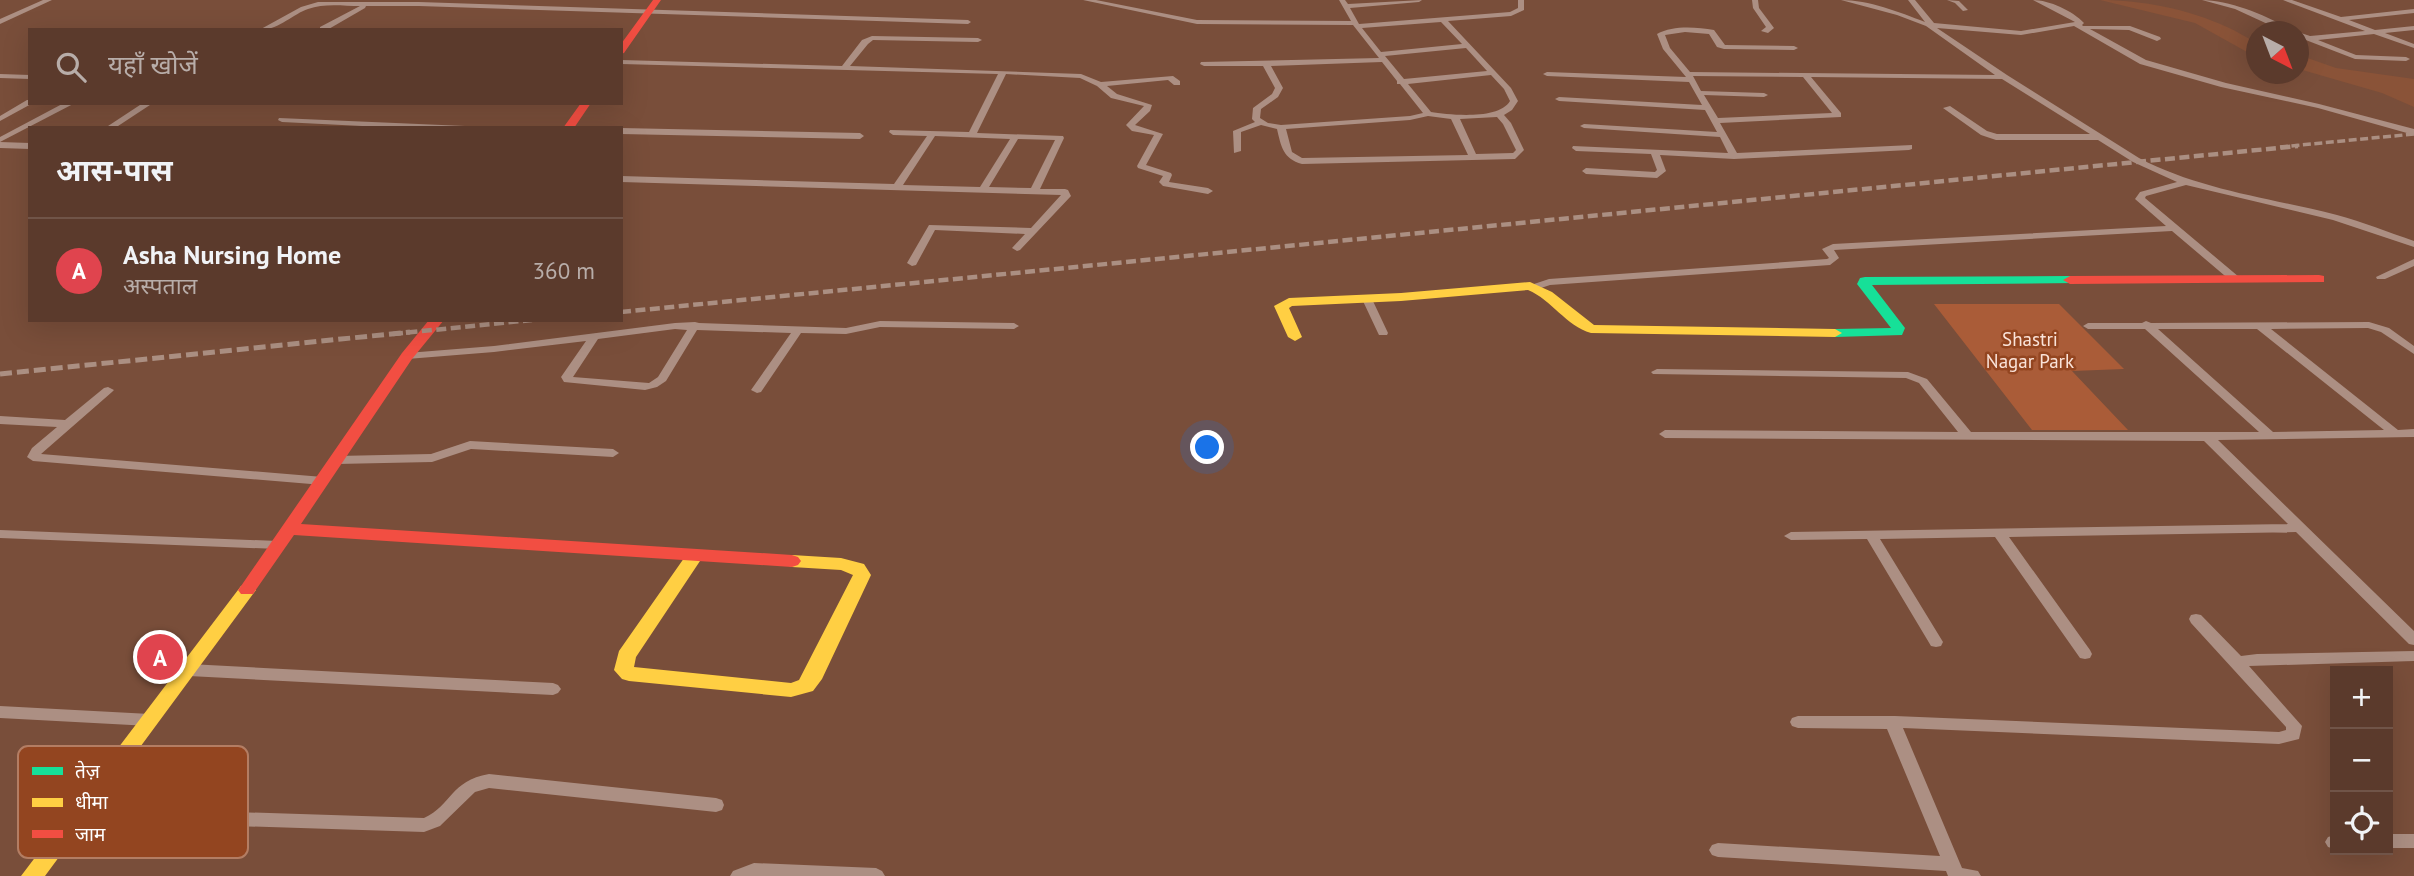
<!DOCTYPE html>
<html lang="hi">
<meta charset="utf-8">
<style>
body{margin:0;font-family:"PT Sans","Noto Sans Devanagari",sans-serif;background:#614134;color:#f1f3f6}
.controls{position:absolute;right:21px;bottom:21px;display:grid;overflow:hidden;border-radius:0px;box-shadow:0 7px 28px #0002}
.controls button{width:63px;height:63px;display:grid;place-items:center;padding:0;border:0;border-bottom:2px solid #705448;background:#5b3a2c;color:#f1f3f6;font:35px sans-serif}
.compass{position:absolute;left:2246px;top:21px;width:63px;height:63px;border-radius:50%;background:#5b3a2c;box-shadow:0 7px 28px #0002;rotate:138deg}
.you{position:absolute;left:1208px;top:448px;width:24px;height:24px;margin:-18px;border:5px solid #fff;border-radius:50%;background:#1a73e8;box-shadow:0 0 0 10px #1a73e833}
.badge{display:grid;place-items:center;width:46px;height:46px;border-radius:50%;background:#d0c1ba;color:#fff;font-size:23px;font-weight:700}
.pin{position:absolute;translate:-50% -50%;border:4px solid #fff;box-shadow:0 2px 7px #0006}
.list{margin:0;padding:0;list-style:none}
h2{display:flex;justify-content:space-between;align-items:center;height:91px;margin:0;padding:0 28px;font-size:30px}
h2 small{font-size:23px;font-weight:400;color:#b8ada9}
.list li{display:grid;grid-template-columns:46px 1fr auto;gap:21px;align-items:center;box-sizing:border-box;height:105px;padding:0 28px;border-top:2px solid #705448}
.list b{display:block;font-size:26px;white-space:nowrap}
.list p{margin:0;font-size:23px;white-space:nowrap;color:#b8ada9}
.list em{font-size:23px;font-style:normal;color:#b8ada9}
.icon{flex:none;width:38px;height:38px;fill:none;stroke:currentColor;stroke-width:2;stroke-linecap:round;stroke-linejoin:round}
.map{position:relative;flex:none;width:2414px;height:876px;overflow:hidden}
.search{position:absolute;background:#5b3a2c;box-shadow:0 7px 28px #0002;left:28px;top:28px;width:595px;height:77px;display:flex;align-items:center;gap:18px;box-sizing:border-box;padding:0 24px;border-radius:0px;color:#b8ada9;font-size:26px}
.panel{position:absolute;background:#5b3a2c;box-shadow:0 7px 28px #0002;left:28px;top:126px;width:595px;height:196px;border-radius:0px}
.map>svg:first-child{display:block}
.green{fill:#aa5c38}
.water{fill:#8a5338}
.lines{fill:none;stroke-linecap:round;stroke-linejoin:round}
.street{fill:#ac8f83;fill-rule:evenodd}
.fast{fill:#16e098;fill-rule:evenodd}
.slow{fill:#ffcf43;fill-rule:evenodd}
.jam{fill:#f24e42;fill-rule:evenodd}
.rail-far2{stroke:#ab8f82;stroke-width:3.5;stroke-dasharray:8 3.5;stroke-linecap:butt}
.rail-far1{stroke:#ab8f82;stroke-width:4.5;stroke-dasharray:10 4.5;stroke-linecap:butt}
.rail{stroke:#ab8f82;stroke-width:5;stroke-dasharray:12 5;stroke-linecap:butt}
.labels{text-anchor:middle;stroke-width:5;stroke-linejoin:round;paint-order:stroke}
.park-label{font-size:19px;fill:#fae3d9;stroke:#934520}
.key{fill:#934520;stroke:#b37d63;stroke-width:2}
.key-label{font-size:19px;fill:#fff}
</style>
<div class="map">
<svg width="2414" height="876" viewBox="0 0 2414 876">
<rect width="100%" height="100%" fill="#794e3a"/>
<path class="green" d="M 1934,304 L 2059,304 L 2124,369 L 2072,371 L 2128,430 L 2032,430 Z"/>
<path class="water" d="M 2100,0 C 2142,0 2188,9 2227,27 C 2237,31 2246,38 2256,42 L 2256,57 L 2195,23 Z
M 2299,55 L 2336,68 L 2414,79 L 2414,107 L 2382,93 L 2299,69 Z"/>
<g class="lines">
<path class="street" d="M 43,0 L 52,0 L 0,24 L 0,19 Z
M 1083,0 L 1096,0 L 1197,20 L 1351,21 L 1339,0 L 1345,0 L 1348,4 L 1422,0 L 1419,2 L 1350,8 L 1359,24 L 1510,12 L 1518,8 L 1518,0 L 1524,0 L 1524,10 L 1511,16 L 1448,21 L 1511,88 L 1518,101 L 1512,110 L 1504,115 L 1511,123 L 1524,150 L 1515,159 L 1302,164 C 1283,159 1281,146 1277,129 L 1261,125 L 1241,132 L 1241,151 L 1234,153 L 1233,131 L 1255,122 L 1252,119 L 1253,108 L 1272,94 L 1275,88 L 1263,66 L 1204,66 L 1200,64 L 1201,62 L 1379,58 L 1353,25 L 1197,24 ZM 1441,22 L 1462,44 L 1381,52 L 1362,28 ZM 1466,48 L 1487,71 L 1404,79 L 1385,56 ZM 1382,62 L 1397,81 L 1397,84 L 1400,84 L 1423,113 L 1410,116 L 1281,125 L 1268,123 L 1260,118 L 1261,109 L 1278,97 L 1283,88 L 1271,66 ZM 1491,75 L 1504,89 L 1510,101 C 1499,120 1450,115 1431,112 L 1408,84 ZM 1428,116 L 1451,119 L 1468,155 L 1302,158 L 1292,152 L 1286,129 L 1410,120 ZM 1497,117 L 1503,124 L 1516,150 L 1513,153 L 1476,154 L 1460,119 Z
M 1752,0 L 1758,0 L 1759,8 L 1774,28 L 1768,33 L 1761,31 L 1766,27 L 1753,8 Z
M 1841,0 C 1869,0 1899,12 1925,22 L 1908,0 L 1915,0 L 1934,23 L 2021,31 L 2075,22 L 2033,0 C 2049,0 2073,11 2084,23 L 2082,25 L 2083,26 L 2130,26 L 2160,37 L 2161,39 L 2157,41 L 2129,30 L 2090,29 L 2146,60 L 2226,83 L 2319,104 L 2414,129 L 2414,135 L 2318,108 L 2221,87 L 2140,64 L 2074,26 L 2021,35 L 1937,28 L 2007,75 L 2139,158 C 2200,190 2270,198 2337,215 C 2363,222 2388,232 2414,241 L 2414,247 L 2333,220 L 2186,185 L 2146,196 L 2145,198 L 2239,277 L 2239,281 L 2231,281 L 2172,231 L 1834,250 L 1839,258 L 1830,265 L 1550,285 L 1535,290 L 1531,289 L 1531,285 L 1549,279 L 1827,259 L 1829,258 L 1822,249 L 1833,244 L 2166,226 L 2135,199 L 2140,192 L 2177,182 L 2133,162 L 2098,140 L 1996,140 L 1981,135 L 1943,108 L 1950,106 L 1987,131 L 1997,134 L 2090,134 L 2002,79 L 1811,77 L 1841,113 L 1841,117 L 1720,123 L 1737,153 L 1912,145 L 1912,149 L 1909,150 L 1734,159 L 1660,155 L 1666,171 L 1657,178 L 1586,174 L 1582,171 L 1586,168 L 1655,172 L 1657,170 L 1651,154 L 1576,151 L 1572,148 L 1573,146 L 1728,153 L 1720,137 L 1584,128 L 1580,126 L 1584,124 L 1717,132 L 1705,110 L 1559,101 L 1555,99 L 1559,97 L 1702,105 L 1689,82 L 1547,76 L 1543,74 L 1547,72 L 1686,77 L 1663,49 L 1657,34 C 1673,25 1696,27 1714,30 L 1725,45 L 1794,46 L 1798,48 L 1794,50 L 1724,49 L 1717,47 L 1709,34 L 1685,32 L 1665,35 L 1670,48 L 1690,72 L 1995,75 L 1926,26 L 1897,15 ZM 1693,76 L 1803,77 L 1832,113 L 1718,118 L 1704,95 L 1764,97 L 1768,95 L 1764,93 L 1701,91 Z
M 1947,0 L 1959,1 L 1968,10 L 1963,11 L 1955,3 Z
M 2202,0 C 2231,0 2270,17 2295,32 L 2285,32 L 2235,9 Z
M 2283,0 L 2292,0 L 2341,17 L 2414,9 L 2414,13 L 2349,20 L 2375,30 L 2414,26 L 2414,30 L 2385,33 L 2414,44 L 2414,48 L 2374,34 L 2318,40 L 2356,55 L 2406,57 L 2410,59 L 2406,61 L 2355,59 L 2298,37 L 2298,32 L 2310,36 L 2365,31 Z
M 318,2 L 419,2 L 968,20 L 971,22 L 968,24 L 419,6 L 366,6 L 365,8 L 327,30 L 320,30 L 320,27 L 360,6 C 343,6 324,3 308,9 C 293,14 277,31 261,29 L 301,7 Z
M 872,36 L 978,38 L 982,40 L 978,42 L 873,40 L 868,44 L 850,66 L 1081,74 L 1101,82 L 1173,76 L 1180,81 L 1180,85 L 1174,85 L 1168,80 L 1107,86 L 1117,94 L 1152,105 L 1150,111 L 1135,125 L 1163,134 L 1146,165 L 1171,173 L 1172,175 L 1169,182 L 1208,188 L 1213,191 L 1208,194 L 1163,186 L 1159,182 L 1163,176 L 1138,168 L 1137,166 L 1154,135 L 1132,131 L 1126,125 L 1144,106 L 1111,98 L 1097,86 L 1080,78 L 1006,74 L 977,133 L 1063,136 L 1064,138 L 1040,189 L 1065,189 L 1068,190 L 1071,196 L 1020,250 L 1017,251 L 1012,248 L 1025,234 L 935,230 L 916,265 L 912,266 L 907,263 L 929,225 L 1031,228 L 1061,195 L 621,182 L 621,176 L 894,184 L 927,136 L 893,135 L 889,132 L 890,130 L 969,132 L 998,74 L 621,64 L 621,60 L 842,66 L 862,40 ZM 935,136 L 1010,139 L 980,187 L 903,185 ZM 1018,139 L 1055,140 L 1031,188 L 989,187 Z
M 0,74 L 30,75 L 30,79 L 0,78 Z
M 27,100 L 30,100 L 30,103 L 33,103 L 0,121 L 0,116 Z
M 64,103 L 75,103 L 0,142 L 30,143 L 30,149 L 0,148 L 0,137 Z
M 143,103 L 153,103 L 115,128 L 105,128 Z
M 279,118 L 465,126 L 469,128 L 402,128 L 282,122 L 278,120 Z
M 621,128 L 860,133 L 864,136 L 860,139 L 621,134 Z
M 2414,259 L 2414,266 L 2385,279 L 2377,279 L 2376,277 Z
M 1367,296 L 1372,299 L 1388,333 L 1387,335 L 1379,335 L 1378,333 L 1362,299 Z
M 880,321 L 1014,323 L 1019,326 L 1014,329 L 880,327 L 846,334 L 801,333 L 761,392 L 757,393 L 751,390 L 791,333 L 697,330 L 666,381 L 657,387 L 645,390 L 564,382 L 561,377 L 586,341 L 494,352 L 407,359 L 401,356 L 407,353 L 494,346 L 675,323 L 695,322 L 699,323 L 846,328 ZM 675,329 L 687,330 L 658,377 L 649,383 L 573,377 L 598,339 Z
M 2146,321 L 2151,323 L 2369,322 L 2389,328 L 2414,346 L 2414,354 L 2381,332 L 2368,328 L 2271,329 L 2398,430 L 2414,429 L 2414,437 L 2218,440 L 2414,631 L 2414,645 L 2409,644 L 2296,532 L 2009,537 L 2090,650 L 2092,654 L 2090,658 L 2085,659 L 2080,658 L 1995,537 L 1880,539 L 1943,642 L 1941,646 L 1936,647 L 1931,646 L 1867,539 L 1791,540 L 1784,536 L 1791,532 L 2288,524 L 2204,441 L 1665,438 L 1659,434 L 1665,430 L 1958,432 L 1919,383 L 1906,378 L 1653,374 L 1651,372 L 1657,369 L 1908,372 L 1927,379 L 1971,432 L 2259,432 L 2145,329 L 2088,329 L 2083,326 L 2088,323 L 2142,323 ZM 2158,329 L 2257,329 L 2384,430 L 2273,432 Z
M 108,387 L 114,390 L 112,392 L 41,454 L 323,477 L 329,481 L 323,485 L 33,461 L 27,457 L 32,448 L 57,427 L 0,424 L 0,416 L 65,420 L 104,388 Z
M 470,441 L 613,449 L 619,453 L 613,457 L 471,449 L 432,462 L 337,464 L 331,460 L 337,456 L 431,454 Z
M 0,530 L 278,541 L 283,542 L 285,545 L 283,548 L 278,549 L 0,538 Z
M 2196,614 L 2201,615 L 2241,656 L 2257,654 L 2414,651 L 2414,661 L 2249,666 L 2302,726 L 2299,739 L 2279,744 L 1903,728 L 1962,868 L 1978,871 L 1981,876 L 1948,876 L 1946,871 L 1718,857 L 1712,855 L 1709,850 L 1712,845 L 1718,843 L 1940,856 L 1887,729 L 1798,728 L 1792,726 L 1790,722 L 1792,718 L 1798,716 L 1895,716 L 2279,732 L 2286,730 L 2286,727 L 2191,623 L 2189,619 L 2191,615 Z
M 189,664 L 553,683 L 558,685 L 561,689 L 558,693 L 553,695 L 189,676 L 184,674 L 181,670 L 184,666 Z
M 0,706 L 150,714 L 156,716 L 158,720 L 156,724 L 150,726 L 0,718 Z
M 489,774 L 716,798 L 722,800 L 724,805 L 722,810 L 716,812 L 489,788 L 475,792 L 440,826 L 424,832 L 78,821 L 72,819 L 69,814 L 72,809 L 78,807 L 424,818 C 452,805 450,781 489,774 Z
M 2388,834 L 2414,834 L 2414,848 L 2388,848 Z
M 2335,835 L 2335,849 L 2328,847 L 2325,842 L 2328,837 Z
M 754,863 L 876,868 L 882,871 L 885,876 L 730,876 L 733,871 Z"/>
<path class="fast" d="M 2070,276 L 2077,280 L 2075,283 L 1872,285 L 1905,328 L 1902,335 L 1835,337 L 1828,333 L 1835,329 L 1891,328 L 1857,284 L 1860,278 L 1865,277 Z"/>
<path class="slow" d="M 1530,282 L 1552,292 L 1594,325 L 1835,329 L 1842,333 L 1835,337 L 1591,333 C 1566,326 1552,300 1528,290 L 1401,301 L 1292,306 L 1289,308 L 1302,337 L 1295,341 L 1288,337 L 1274,306 L 1289,298 L 1401,293 Z
M 695,549 L 701,551 L 704,555 L 636,657 L 634,667 L 791,683 L 799,680 L 853,575 L 841,570 L 792,567 L 786,565 L 783,561 L 786,557 L 792,555 L 841,558 L 864,564 L 871,575 L 822,679 L 813,691 L 791,697 L 629,681 L 622,679 L 614,670 L 619,651 L 689,551 Z
M 247,584 L 253,586 L 256,590 L 253,594 L 45,876 L 21,876 L 241,586 Z"/>
<path class="jam" d="M 653,0 L 661,0 L 624,53 L 621,54 L 621,44 Z
M 581,103 L 591,103 L 574,128 L 563,128 Z
M 2319,275 L 2324,276 L 2324,282 L 2070,284 L 2063,280 L 2070,276 Z
M 429,320 L 444,320 L 412,359 L 301,524 L 792,555 L 798,557 L 801,561 L 798,565 L 792,567 L 294,535 L 253,594 L 241,594 L 238,590 L 241,586 L 402,353 Z"/>
<path class="rail-far2" d="M 2280,147 L 2414,134"/>
<path class="rail-far1" d="M 621,312 L 2298,146
M 393,334 L 532,320"/>
<path class="rail" d="M 0,374 L 410,332"/>
</g>
<g class="labels">
<g class="park-label">
<text x="2030" y="346">Shastri<tspan x="2030" dy="22">Nagar Park</tspan></text>
</g>
</g>
<rect x="18" y="746" width="230" height="112" rx="10" class="key"/>
<rect x="32" y="767" width="31" height="8" fill="#16e098"/>
<rect x="32" y="798" width="31" height="9" fill="#ffcf43"/>
<rect x="32" y="830" width="31" height="8" fill="#f24e42"/>
<g class="key-label">
<text x="75" y="778">तेज़</text>
<text x="75" y="809">धीमा</text>
<text x="75" y="841">जाम</text>
</g>
</svg>
<div class="controls">
<button>+</button>
<button>−</button>
<button><svg class="icon" aria-label="locate" viewBox="0 0 24 24"><circle cx="12" cy="12" r="6"/><path d="M12 2v4M12 18v4M2 12h4M18 12h4"/></svg></button>
</div>
<svg class="compass" viewBox="-18 -18 36 36"><path d="M0-13l5 13h-10z" fill="#e53935"/><path d="M0 13l5-13h-10z" fill="#b8ada9"/></svg>
<div class="you"></div>
<div class="pin badge" style="left:160px;top:657px;background:#e0444e">A</div>
<div class="search"><svg class="icon" aria-label="search" viewBox="0 0 24 24"><circle cx="10" cy="10" r="6"/><path d="M15 15l6 6"/></svg>यहाँ खोजें</div>
<section class="panel">
<h2>आस-पास<small></small></h2>
<ul class="list">
<li><span class="badge" style="background:#e0444e">A</span><div><b>Asha Nursing Home</b><p>अस्पताल</p></div><em>360 m</em></li>
</ul>
</section>
</div>
